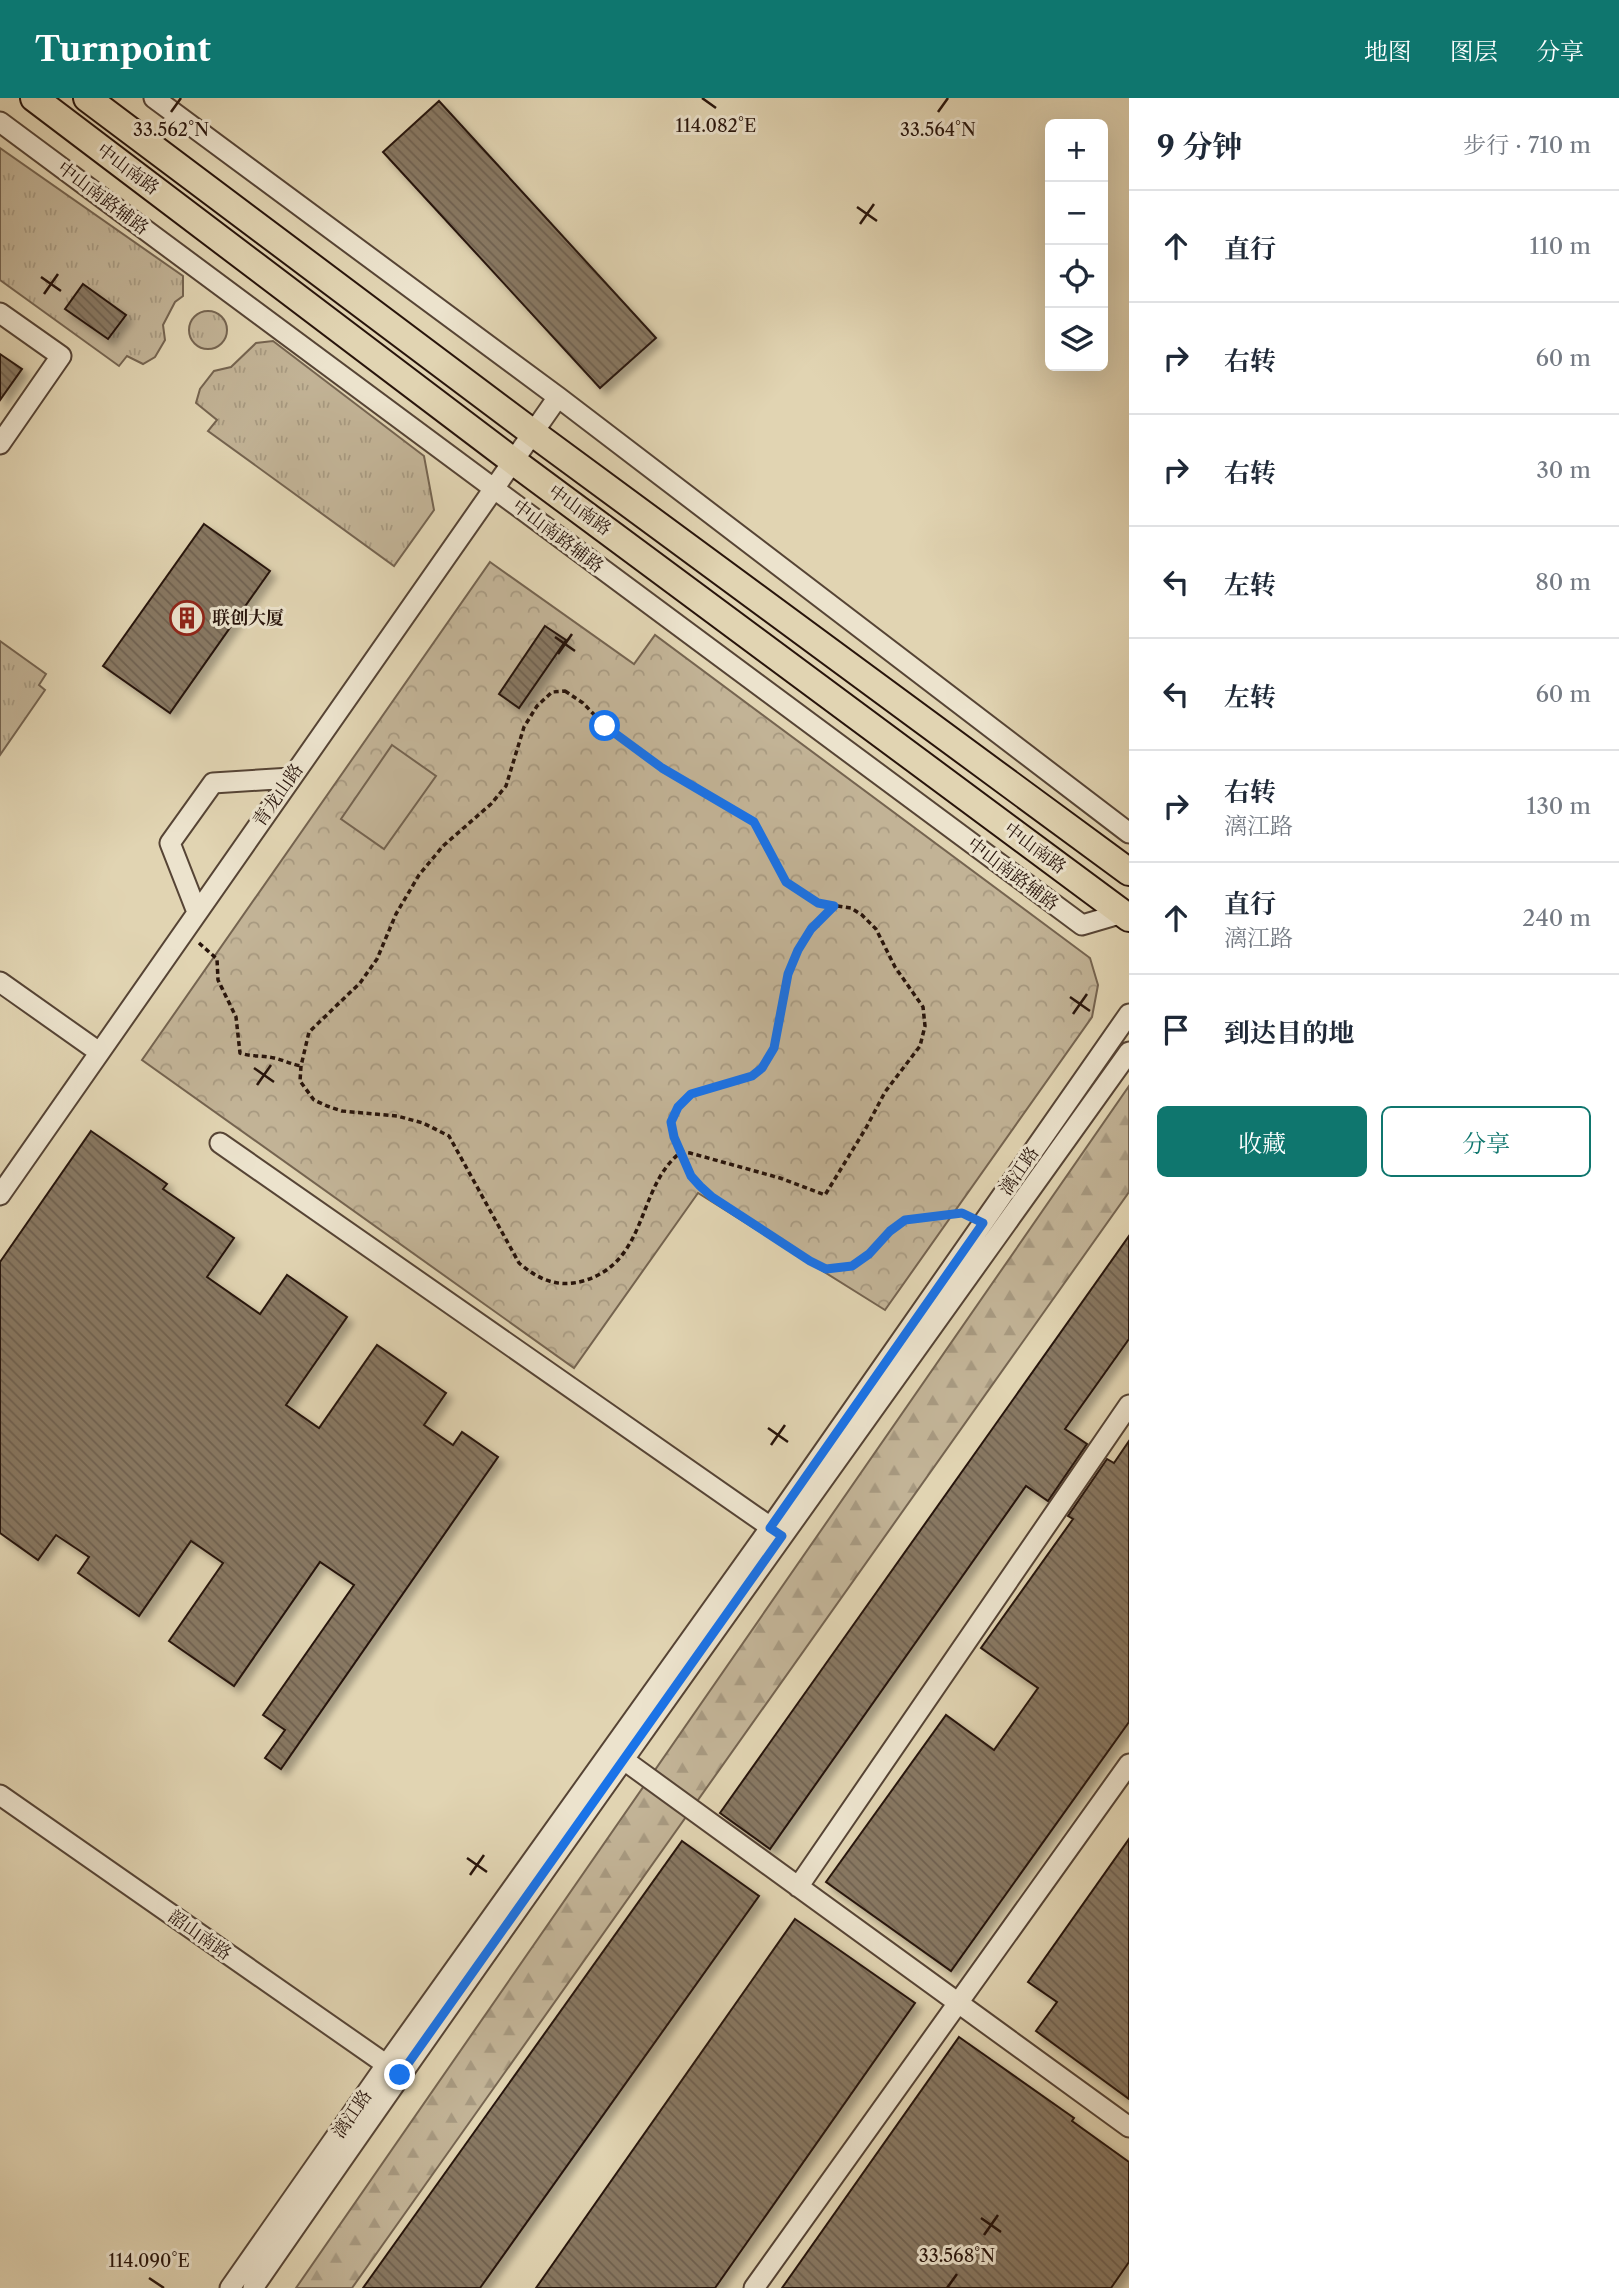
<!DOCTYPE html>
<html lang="zh">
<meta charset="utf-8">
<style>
body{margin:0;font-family:"Libre Caslon Text","Noto Serif SC",serif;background:#f6f6f7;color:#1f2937}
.controls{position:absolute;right:21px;top:21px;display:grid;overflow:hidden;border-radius:10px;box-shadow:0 7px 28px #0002}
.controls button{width:63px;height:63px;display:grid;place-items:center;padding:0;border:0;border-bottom:2px solid #e0e1e3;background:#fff;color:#1f2937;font:35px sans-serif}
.stop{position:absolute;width:21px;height:21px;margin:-16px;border:5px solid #1a73e8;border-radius:50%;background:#fff}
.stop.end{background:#1a73e8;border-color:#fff;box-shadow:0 2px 7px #0008}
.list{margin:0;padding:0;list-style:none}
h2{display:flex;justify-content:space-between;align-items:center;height:91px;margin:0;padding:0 28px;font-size:30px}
h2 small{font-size:23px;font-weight:400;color:#747a83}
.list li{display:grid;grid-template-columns:46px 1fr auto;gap:21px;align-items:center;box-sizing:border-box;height:112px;padding:0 28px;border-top:2px solid #e0e1e3}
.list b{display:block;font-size:26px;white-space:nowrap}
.list p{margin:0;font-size:23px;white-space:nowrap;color:#747a83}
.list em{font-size:23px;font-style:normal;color:#747a83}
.actions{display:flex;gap:14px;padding:21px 28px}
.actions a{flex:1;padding:16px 0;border:2px solid #0f766e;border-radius:10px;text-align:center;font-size:24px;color:#0f766e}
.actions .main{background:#0f766e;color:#fff}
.icon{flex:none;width:38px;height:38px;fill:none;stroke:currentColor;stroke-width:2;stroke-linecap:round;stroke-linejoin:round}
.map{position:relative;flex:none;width:1129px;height:2190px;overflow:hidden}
header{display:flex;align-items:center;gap:42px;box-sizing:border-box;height:98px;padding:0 35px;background:#0f766e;color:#fff}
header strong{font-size:33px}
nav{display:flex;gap:38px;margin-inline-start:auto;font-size:24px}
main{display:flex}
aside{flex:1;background:#fff}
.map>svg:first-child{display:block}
.grass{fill:url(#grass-tufts);stroke:#756450;stroke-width:2}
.forest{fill:url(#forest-firs);stroke:#756450;stroke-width:2}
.park{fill:url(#park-crowns);stroke:#756450;stroke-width:2}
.pitch{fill:#c2b396;stroke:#756450;stroke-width:2}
.building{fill:url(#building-back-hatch);stroke:#28140b;stroke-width:2;filter:url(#shadow)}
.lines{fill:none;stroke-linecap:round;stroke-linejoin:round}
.minor-casing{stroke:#564435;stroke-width:23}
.major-casing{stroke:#28140b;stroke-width:30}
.path{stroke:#28140b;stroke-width:3.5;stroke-dasharray:5 3.5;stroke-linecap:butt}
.minor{stroke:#ece3cd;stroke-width:19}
.major{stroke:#e1d4b2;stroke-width:26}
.route{stroke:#1a73e8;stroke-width:9}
.ticks{fill:none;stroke:#28140b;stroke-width:2.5}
.labels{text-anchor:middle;stroke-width:6;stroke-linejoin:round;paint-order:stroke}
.street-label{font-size:18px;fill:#28140b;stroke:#ece3cd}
.poi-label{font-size:18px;font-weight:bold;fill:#28140b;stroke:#ece3cd;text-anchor:start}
.ticks-label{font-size:18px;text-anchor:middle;fill:#28140b;stroke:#ece3cd;stroke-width:6;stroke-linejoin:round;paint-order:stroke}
</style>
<header>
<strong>Turnpoint</strong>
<nav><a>地图</a><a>图层</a><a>分享</a></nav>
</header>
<main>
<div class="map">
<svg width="1129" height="2190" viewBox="0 0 1129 2190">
<defs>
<pattern id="grass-tufts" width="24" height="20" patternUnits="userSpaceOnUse" patternTransform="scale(1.75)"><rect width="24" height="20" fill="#c2b396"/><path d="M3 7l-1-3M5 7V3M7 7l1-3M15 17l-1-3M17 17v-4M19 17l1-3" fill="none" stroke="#a79980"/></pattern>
<pattern id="forest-firs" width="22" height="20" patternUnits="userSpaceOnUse" patternTransform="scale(1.75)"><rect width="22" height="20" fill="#c2b396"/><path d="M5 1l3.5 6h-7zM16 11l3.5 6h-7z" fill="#a79980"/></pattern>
<pattern id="park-crowns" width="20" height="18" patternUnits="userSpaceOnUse" patternTransform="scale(1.75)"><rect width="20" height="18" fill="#c2b396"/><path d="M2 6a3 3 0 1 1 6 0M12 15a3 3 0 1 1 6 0" fill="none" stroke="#a79980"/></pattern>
<pattern id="building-back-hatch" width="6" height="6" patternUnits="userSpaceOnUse" patternTransform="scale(1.75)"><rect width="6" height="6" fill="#887862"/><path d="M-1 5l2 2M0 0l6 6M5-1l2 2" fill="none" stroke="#6f614f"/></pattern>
<filter id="shadow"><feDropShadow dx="6" dy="6" stdDeviation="3.5" flood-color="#0004"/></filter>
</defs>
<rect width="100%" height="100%" fill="#e1d4b2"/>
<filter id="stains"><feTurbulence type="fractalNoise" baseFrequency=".00286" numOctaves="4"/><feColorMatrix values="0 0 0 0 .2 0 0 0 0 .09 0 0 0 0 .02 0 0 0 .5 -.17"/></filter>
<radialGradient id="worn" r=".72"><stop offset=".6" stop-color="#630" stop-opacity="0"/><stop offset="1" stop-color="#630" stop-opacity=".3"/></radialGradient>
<path class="grass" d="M 0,50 L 183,178 L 183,198 L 175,204 L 163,227 L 165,242 L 155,259 L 143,266 L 127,258 L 119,268 L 0,182 Z
M189 232a19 19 0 1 1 38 0a19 19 0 1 1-38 0Z
M 273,243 L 424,358 L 434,412 L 394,468 L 208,333 L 217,322 L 196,305 L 200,291 L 214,273 L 231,269 L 256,245 Z
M 0,543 L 46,576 L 39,587 L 45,592 L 0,657 Z"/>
<path class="forest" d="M 1129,988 L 1129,1094 L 352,2190 L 296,2190 Z"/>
<path class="park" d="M 490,464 L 634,566 L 655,537 L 1090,860 L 1098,887 L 1092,919 L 885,1212 L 698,1095 L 574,1270 L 142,962 Z"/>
<path class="pitch" d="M 392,647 L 436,678 L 384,751 L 341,721 Z"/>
<path class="building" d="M 439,3 L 656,240 L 600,290 L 383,54 Z
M 83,186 L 126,217 L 108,241 L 65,211 Z
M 0,256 L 22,271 L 0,302 Z
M 204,426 L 270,473 L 170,615 L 103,568 Z
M 545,528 L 566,542 L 519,610 L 499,596 Z
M 91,1033 L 167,1086 L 163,1091 L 234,1140 L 207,1179 L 260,1216 L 287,1177 L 347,1219 L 286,1307 L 319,1330 L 377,1247 L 446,1295 L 424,1327 L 453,1347 L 462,1334 L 498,1359 L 281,1671 L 265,1660 L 285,1632 L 263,1617 L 354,1487 L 320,1464 L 234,1588 L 169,1543 L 223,1465 L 191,1443 L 139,1518 L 78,1475 L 89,1459 L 56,1437 L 38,1462 L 0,1435 L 0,1164 Z
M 1129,1138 L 1129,1241 L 1065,1331 L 1087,1346 L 1048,1403 L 1026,1388 L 770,1751 L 720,1715 Z
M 1129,1343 L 1129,1624 L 951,1873 L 826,1784 L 946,1617 L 994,1652 L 1038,1590 L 981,1550 L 1073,1421 L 1068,1418 L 1107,1361 L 1114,1365 Z
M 1129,1741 L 1129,2001 L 1036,1933 L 1057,1904 L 1028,1884 Z
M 682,1743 L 759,1798 L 480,2190 L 363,2190 Z
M 795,1821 L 915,1905 L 715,2190 L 536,2190 Z
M 959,1939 L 1074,2020 L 1072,2023 L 1129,2064 L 1129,2164 L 1111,2190 L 782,2190 Z"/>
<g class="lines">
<g class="minor-casing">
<path id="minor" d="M 154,0 L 558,299 L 1129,735
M 0,24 L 1082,827 L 1123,815
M 0,215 L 61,258 L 0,346
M 197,814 L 170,745 L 213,685 L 291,680
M 0,884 L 99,954
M 220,1045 L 779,1435
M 0,1097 L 558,299
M 624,1662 L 1129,2029
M 0,1697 L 397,1974
M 798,1789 L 1129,1307
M 230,2190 L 386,1967 L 770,1430 L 1129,916
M 253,2190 C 540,1775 835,1365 1129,954
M 754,2190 L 1129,1666"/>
</g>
<g class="major-casing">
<path id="major" d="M 34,0 L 513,363 L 1129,820
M 87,0 L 533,335 L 1129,774"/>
</g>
<path class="path" d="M 565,593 L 583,605 L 605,628 L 662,670 L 754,724 L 786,784 L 800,795 L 818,805 L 851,810 L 862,817 L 876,831 L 895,869 L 923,909 L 925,928 L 920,948 L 885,994 L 866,1030 L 825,1097 L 780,1080 L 690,1055 L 681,1054 C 636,1089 649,1164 583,1183 C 558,1190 539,1182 519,1165 L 449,1038 L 423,1025 L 397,1018 L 342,1013 L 327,1008 L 314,1002 L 300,983 L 301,968 L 309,934 L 360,885 L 377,861 L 396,816 L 419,777 L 443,748 L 491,706 L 506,688 L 524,629 L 537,608 L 552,594 Z
M 834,808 L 811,831 L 798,852 L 788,876 L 774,950 L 762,970 L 752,978 L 691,996 L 678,1008 L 671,1024 L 674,1039 L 691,1078 L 712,1099 L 826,1171 L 852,1168 L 869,1156 L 890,1133 L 905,1122 L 962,1115 L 968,1118
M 199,845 L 217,861 L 218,882 L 236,919 L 240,955 C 251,959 262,957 274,960 C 283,962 291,966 301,968"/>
<use href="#minor" class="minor"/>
<use href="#major" class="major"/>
</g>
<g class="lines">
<path class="route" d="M 400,1977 L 782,1438 L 770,1430 L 983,1125 L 962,1115 L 905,1122 L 890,1133 L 869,1156 L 852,1168 L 826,1171 L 810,1163 L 712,1099 L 700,1088 L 691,1078 L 674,1039 L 671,1024 L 678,1009 L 691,996 L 752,978 L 762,970 L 774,950 L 788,876 L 798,852 L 811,831 L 834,808 L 818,805 L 786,784 L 754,724 L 662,670 L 605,628"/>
</g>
<path class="ticks" d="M 702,0 L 716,10M 171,14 L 181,0M 938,14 L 948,0M 857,109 L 877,123M 860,126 L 874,106M 41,179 L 61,193M 44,196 L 58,176M 555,539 L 575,553M 558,556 L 572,536M 1070,899 L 1090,913M 1073,916 L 1087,896M 254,970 L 274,984M 257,987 L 271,967M 768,1330 L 788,1344M 771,1347 L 785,1327M 467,1760 L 487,1774M 470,1777 L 484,1757M 981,2120 L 1001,2134M 984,2137 L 998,2117M 149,2180 L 164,2190M 947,2190 L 957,2176"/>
<defs>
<g id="building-ring" transform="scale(1.75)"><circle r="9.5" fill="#ece3cd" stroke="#8f2418" stroke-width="1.5"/><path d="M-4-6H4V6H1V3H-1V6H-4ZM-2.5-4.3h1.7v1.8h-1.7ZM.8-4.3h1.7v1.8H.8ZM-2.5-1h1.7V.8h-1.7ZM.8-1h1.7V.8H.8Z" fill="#8f2418"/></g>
</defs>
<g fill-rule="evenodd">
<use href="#building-ring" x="187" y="520"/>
</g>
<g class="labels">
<g class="street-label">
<text transform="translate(128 71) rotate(37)" y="6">中山南路</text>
<text transform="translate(103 100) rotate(37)" y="6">中山南路辅路</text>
<text transform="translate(580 412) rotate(36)" y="6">中山南路</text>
<text transform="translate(558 438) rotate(37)" y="6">中山南路辅路</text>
<text transform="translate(278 697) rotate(-55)" y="6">青龙山路</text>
<text transform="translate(1035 750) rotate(37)" y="6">中山南路</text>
<text transform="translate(1013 776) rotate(37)" y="6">中山南路辅路</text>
<text transform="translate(1019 1073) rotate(-55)" y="6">漓江路</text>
<text transform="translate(200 1837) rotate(35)" y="6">韶山南路</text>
<text transform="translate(352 2016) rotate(-55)" y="6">漓江路</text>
</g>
<g class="poi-label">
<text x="212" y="526">联创大厦</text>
</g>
</g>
<g class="ticks-label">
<text x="716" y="34">114.082°E</text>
<text x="171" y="38">33.562°N</text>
<text x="938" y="38">33.564°N</text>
<text x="957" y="2164">33.568°N</text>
<text x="149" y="2169">114.090°E</text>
</g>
<rect width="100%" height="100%" filter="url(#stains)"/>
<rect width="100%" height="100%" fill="url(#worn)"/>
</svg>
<div class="controls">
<button>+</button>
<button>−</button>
<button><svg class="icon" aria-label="locate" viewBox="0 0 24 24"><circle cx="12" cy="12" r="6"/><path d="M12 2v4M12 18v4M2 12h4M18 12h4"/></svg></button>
<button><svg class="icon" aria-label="layers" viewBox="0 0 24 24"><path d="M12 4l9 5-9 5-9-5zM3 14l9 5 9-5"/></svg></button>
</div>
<div class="stop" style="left:605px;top:628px"></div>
<div class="stop end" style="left:400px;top:1977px"></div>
</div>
<aside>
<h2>9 分钟<small>步行 · 710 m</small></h2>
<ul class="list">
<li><svg class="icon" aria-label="ahead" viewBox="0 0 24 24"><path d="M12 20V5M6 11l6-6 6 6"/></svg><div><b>直行</b></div><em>110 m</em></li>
<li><svg class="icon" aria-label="right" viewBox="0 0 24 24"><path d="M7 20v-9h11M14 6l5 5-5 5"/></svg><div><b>右转</b></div><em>60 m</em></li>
<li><svg class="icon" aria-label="right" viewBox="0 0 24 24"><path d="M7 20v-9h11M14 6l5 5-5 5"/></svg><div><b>右转</b></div><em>30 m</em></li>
<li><svg class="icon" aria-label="left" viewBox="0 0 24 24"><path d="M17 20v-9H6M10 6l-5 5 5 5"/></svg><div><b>左转</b></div><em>80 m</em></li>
<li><svg class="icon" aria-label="left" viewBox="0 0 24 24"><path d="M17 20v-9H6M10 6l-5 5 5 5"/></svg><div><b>左转</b></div><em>60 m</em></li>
<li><svg class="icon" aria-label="right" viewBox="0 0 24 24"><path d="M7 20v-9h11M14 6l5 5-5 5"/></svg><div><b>右转</b><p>漓江路</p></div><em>130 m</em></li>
<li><svg class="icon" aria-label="ahead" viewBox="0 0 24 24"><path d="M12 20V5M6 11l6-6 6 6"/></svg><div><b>直行</b><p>漓江路</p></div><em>240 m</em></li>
<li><svg class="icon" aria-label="arrive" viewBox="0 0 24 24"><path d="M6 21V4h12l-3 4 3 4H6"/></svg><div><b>到达目的地</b></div></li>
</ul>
<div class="actions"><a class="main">收藏</a><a>分享</a></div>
</aside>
</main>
